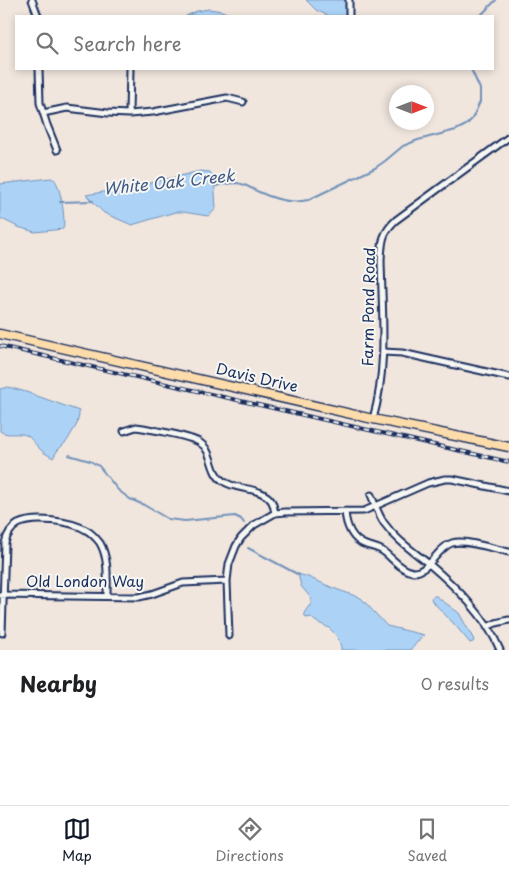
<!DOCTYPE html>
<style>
body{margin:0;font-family:"Playpen Sans",sans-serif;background:#f6f6f6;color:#202124}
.compass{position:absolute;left:389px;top:85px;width:45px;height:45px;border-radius:50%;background:#fff;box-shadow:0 2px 8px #0003;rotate:90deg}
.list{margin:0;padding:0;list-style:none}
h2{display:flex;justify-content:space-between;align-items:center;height:65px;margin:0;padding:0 20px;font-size:21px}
h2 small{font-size:16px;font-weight:400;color:#757577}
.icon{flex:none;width:28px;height:28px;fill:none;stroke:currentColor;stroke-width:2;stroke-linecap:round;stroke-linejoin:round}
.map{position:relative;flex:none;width:509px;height:650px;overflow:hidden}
.search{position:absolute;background:#fff;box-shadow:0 2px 8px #0003;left:15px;right:15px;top:15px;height:55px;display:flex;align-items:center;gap:12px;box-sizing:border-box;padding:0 18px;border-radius:0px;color:#757577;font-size:19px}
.sheet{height:155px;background:#fff}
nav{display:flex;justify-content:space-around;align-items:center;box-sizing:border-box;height:70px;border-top:1px solid #e0e0e0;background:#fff;font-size:14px;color:#757577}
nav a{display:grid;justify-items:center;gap:2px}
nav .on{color:#111827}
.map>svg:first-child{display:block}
.water{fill:#acd3f6;stroke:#7291b9}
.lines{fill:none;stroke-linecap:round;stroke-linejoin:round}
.stream{stroke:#7291b9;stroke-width:2}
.street-casing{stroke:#1b2f5e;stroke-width:9}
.primary-casing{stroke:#1b2f5e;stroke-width:11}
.street{stroke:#f6f6f2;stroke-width:5}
.primary{stroke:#fddcac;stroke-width:8}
.rail-casing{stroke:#1b2f5e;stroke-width:4}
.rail{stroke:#f6f6f2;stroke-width:2;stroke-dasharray:5.5;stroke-linecap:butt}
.labels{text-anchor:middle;stroke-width:4;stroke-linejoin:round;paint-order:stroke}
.street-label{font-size:15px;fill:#1b2f5e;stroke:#f6f6f2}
.water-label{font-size:16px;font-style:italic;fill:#3f5884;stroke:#f6f6f2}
</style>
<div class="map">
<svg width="509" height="650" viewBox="0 0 509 650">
<rect width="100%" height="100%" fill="#f0e6de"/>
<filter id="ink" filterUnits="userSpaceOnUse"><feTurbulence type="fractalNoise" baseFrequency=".02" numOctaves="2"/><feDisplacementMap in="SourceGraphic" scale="10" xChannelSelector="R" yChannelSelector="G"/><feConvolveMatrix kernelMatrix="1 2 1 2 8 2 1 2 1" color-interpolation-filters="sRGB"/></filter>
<g filter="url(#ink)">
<path class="water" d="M 306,0 L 346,0 L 346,16 L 329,16 L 316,10 Z
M 209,9 L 222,11 L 234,16 L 186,16 L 197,11 Z
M 200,171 L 210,172 L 214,177 L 216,209 L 208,216 L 183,212 L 175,212 L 132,225 L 104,213 L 86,195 L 142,185 Z
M 51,178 C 55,180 55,179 57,184 C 61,193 66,220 63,229 L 35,232 L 18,227 L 0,218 L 0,184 Z
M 8,387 L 26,392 L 79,411 L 79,415 L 77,424 L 67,441 L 57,451 L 53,458 C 49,455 45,454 42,451 C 37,447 33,440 28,436 C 19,431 7,437 0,431 L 0,389 Z
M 298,574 L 308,577 L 333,588 L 361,598 L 387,626 L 424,635 L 410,650 L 341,650 C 342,642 335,633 329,628 C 322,624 316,623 311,617 L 306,618 L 304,613 L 309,606 L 311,605 L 311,598 L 301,586 Z
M 434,596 L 436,596 L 459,613 L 474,640 L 473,642 L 470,643 L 455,625 L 432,601 L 431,598 Z"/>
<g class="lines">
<path class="stream" d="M 480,16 L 496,0
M 214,186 C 221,185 230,183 237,183 C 245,184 252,189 259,192 C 274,199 292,204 308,200 L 375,168 L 385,161 L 403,146 L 418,140 L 456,130 L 466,125 L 472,119 L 480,102 L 480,89 L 471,69
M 60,202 L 93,201
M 69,455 L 90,461 L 99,466 L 118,490 L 130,499 L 144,505 L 168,519 L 185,521 L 235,516 L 241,519 L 244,523
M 248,548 L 299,575"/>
<g class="street-casing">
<path id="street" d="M 32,0 L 38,16
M 349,16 L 349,0
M 39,69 L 40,103 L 47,125 L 57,150
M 43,113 L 67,108 L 108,113 L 129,114 L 130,69
M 129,114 L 153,112 L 227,98 L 243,102
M 383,352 L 402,353 L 509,377
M 373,419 C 388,367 382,312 381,260 C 382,241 382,233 396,220 L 509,137
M 124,431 L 136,427 L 143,428 C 158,431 186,435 199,442 C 214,451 209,472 223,481 C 236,491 263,486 272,502 C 274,506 274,510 275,513
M 371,495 C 375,504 378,514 384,523 C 396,540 413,551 429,564 C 456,587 486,616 500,650
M 345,511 C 346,526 352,540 366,545 C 372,547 379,548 384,552 C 392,558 402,571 413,572 C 428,573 438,547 452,543 C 465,539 495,549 509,552
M 0,595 L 139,597 L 152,594 L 183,583 L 227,581
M 487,627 L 496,623 L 509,620
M 2,633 L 5,543 C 7,535 11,528 18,524 C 34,516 71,521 86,530 C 92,533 96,538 100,543 C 109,559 107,578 107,596
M 229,636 L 227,581 L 229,564 L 236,546 L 241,538 L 254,525 L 275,513 L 285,512 L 364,511 L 428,483 L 445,479 L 452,479 L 509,491"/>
</g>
<g class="primary-casing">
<path id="primary" d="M 0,334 L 373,419 L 509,447"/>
</g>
<use href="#street" class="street"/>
<use href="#primary" class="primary"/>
<g class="rail-casing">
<path id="rail" d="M 0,346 L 509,462"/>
</g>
<use href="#rail" class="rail"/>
</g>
</g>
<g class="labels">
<g class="street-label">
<text transform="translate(369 307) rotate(-89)" y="5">Farm Pond Road</text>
<text transform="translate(257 378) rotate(13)" y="5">Davis Drive</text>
<text x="85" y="587">Old London Way</text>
</g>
<g class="water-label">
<text transform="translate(169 182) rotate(-6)" y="6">White Oak Creek</text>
</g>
</g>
</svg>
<svg class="compass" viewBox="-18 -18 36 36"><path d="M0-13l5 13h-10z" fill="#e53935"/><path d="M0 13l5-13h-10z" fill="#757577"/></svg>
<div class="search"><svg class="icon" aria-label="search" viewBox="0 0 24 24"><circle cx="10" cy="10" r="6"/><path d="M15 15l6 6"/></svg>Search here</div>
</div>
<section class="sheet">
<h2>Nearby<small>0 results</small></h2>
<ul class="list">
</ul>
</section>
<nav>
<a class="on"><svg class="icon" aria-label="map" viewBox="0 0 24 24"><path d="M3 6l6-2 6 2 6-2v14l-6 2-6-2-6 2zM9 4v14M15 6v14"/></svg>Map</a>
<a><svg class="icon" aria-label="directions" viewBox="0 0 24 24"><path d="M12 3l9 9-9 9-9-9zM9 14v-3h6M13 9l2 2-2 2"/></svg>Directions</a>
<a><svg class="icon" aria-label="saved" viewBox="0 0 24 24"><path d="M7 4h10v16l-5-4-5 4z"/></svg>Saved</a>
</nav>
